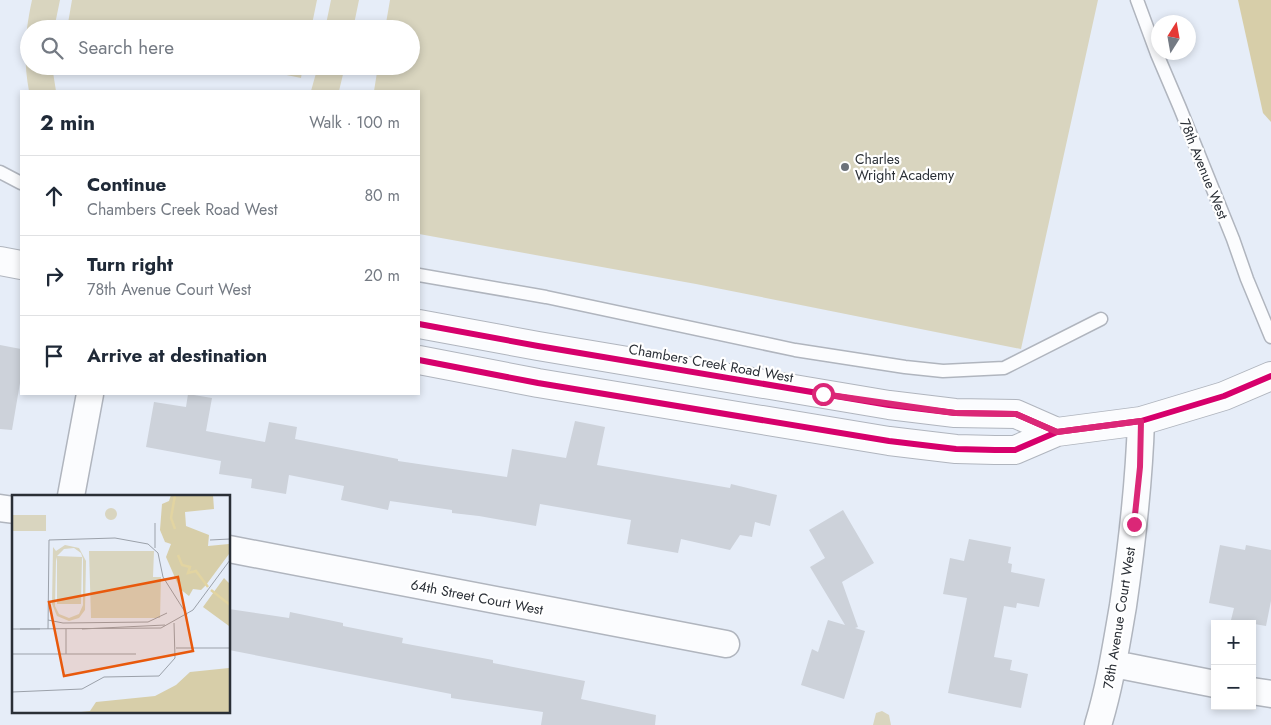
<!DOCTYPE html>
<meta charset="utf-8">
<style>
body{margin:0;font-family:Jost,sans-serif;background:#f6f6f7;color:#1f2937}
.controls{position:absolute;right:15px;bottom:15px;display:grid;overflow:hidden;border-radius:0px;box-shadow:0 2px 8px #0003}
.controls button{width:45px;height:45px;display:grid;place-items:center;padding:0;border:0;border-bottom:1px solid #e0e1e3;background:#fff;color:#1f2937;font:25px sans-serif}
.compass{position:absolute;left:1151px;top:15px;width:45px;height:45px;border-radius:50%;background:#fff;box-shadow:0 2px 8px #0003;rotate:11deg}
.stop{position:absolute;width:15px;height:15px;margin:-11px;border:4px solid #db2777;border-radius:50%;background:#fff}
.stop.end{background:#db2777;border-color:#fff;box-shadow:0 1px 5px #0008}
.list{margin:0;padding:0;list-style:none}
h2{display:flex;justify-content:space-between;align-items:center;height:65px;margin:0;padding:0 20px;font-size:21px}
h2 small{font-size:16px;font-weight:400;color:#747a83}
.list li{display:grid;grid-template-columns:32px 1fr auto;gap:15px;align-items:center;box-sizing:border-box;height:80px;padding:0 20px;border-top:1px solid #e0e1e3}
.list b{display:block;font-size:19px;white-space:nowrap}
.list p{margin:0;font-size:16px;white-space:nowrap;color:#747a83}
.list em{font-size:16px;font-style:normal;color:#747a83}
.icon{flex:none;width:28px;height:28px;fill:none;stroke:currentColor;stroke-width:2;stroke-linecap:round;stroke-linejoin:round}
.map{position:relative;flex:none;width:1271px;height:725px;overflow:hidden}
.search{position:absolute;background:#fff;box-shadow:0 2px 8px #0003;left:20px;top:20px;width:400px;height:55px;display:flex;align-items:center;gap:12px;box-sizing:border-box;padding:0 18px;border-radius:28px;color:#747a83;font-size:19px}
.panel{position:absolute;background:#fff;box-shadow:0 2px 8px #0003;left:20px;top:90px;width:400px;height:305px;border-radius:0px}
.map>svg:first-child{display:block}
.green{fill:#d9d5bf}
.forest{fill:#d7cea9}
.building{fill:#cdd2da}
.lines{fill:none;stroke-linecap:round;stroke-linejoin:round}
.lane-casing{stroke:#b0b5be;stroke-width:15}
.street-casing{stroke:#b0b5be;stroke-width:29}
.secondary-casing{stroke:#b0b5be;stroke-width:30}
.lane{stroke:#fbfcfe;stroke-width:12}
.street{stroke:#fbfcfe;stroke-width:26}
.secondary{stroke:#fbfcfe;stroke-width:28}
.cycleway-casing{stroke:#fff;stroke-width:9}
.cycleway{stroke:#d6006c;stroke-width:6}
.route{stroke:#db2777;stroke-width:6}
.poi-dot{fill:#6c727a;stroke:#fff;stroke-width:2}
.labels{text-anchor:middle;stroke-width:4.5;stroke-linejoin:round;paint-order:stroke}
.poi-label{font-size:14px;fill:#2a2f36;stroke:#fff;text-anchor:start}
.street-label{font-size:14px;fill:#2a2f36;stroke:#fff}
.inset-river{fill:none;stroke:#e2d4a1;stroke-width:2.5}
.inset-road{fill:none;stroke:#9ba1aa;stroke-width:1}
.view{fill:#e8590c;fill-opacity:0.15;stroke:#e8590c;stroke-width:2.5}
.inset-edge{fill:none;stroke:#2a2f36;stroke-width:2.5}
</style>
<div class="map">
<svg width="1271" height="725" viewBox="0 0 1271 725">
<rect width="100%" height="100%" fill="#e6edf8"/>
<path class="green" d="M 32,0 L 60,0 L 54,29 L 29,29 L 29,66 L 52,66 L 56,91 L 29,91 C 23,58 25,32 32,0 Z
M 72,0 L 317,0 L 311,29 L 67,29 Z
M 331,0 L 359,0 L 353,29 L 325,29 Z
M 390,0 L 1098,0 L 1021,349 L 696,284 L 419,234 L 419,91 L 374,91 L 378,66 L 411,66 L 411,29 L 385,29 Z
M 243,66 L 303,66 L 301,78 Z
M 318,66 L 345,66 L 339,91 L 311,91 Z
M 882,711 L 889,715 L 891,725 L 873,725 L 876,713 Z"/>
<path class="forest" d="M 1238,0 L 1271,0 L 1271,122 L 1263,113 Z"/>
<path class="building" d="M 0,345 L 21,349 L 21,377 L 12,430 L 0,429 Z
M 188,394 L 212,398 L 206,431 L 265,442 L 269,422 L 297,427 L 295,439 L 398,459 L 398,461 L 507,477 L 512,449 L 566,458 L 575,421 L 605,427 L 597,465 L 730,488 L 731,484 L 777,495 L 770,526 L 755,522 L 752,537 L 740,535 L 730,550 L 681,539 L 678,553 L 627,544 L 631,520 L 540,504 L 536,526 L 479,516 L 452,513 L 452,510 L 390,501 L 388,510 L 341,500 L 344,486 L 289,475 L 286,494 L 251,488 L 252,479 L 219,474 L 221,461 L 146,447 L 154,402 L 186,407 Z
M 843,510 L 874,563 L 842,582 L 858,627 L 855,628 L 865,631 L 844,699 L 801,685 L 812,649 L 818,652 L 828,620 L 845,625 L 810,567 L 825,558 L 809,530 Z
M 969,539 L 1011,547 L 1008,563 L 1012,564 L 1011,572 L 1045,579 L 1039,607 L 1017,603 L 1016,608 L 1004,606 L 994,657 L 1012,660 L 1010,670 L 1028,674 L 1021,708 L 948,693 L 967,598 L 943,594 L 950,558 L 964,561 Z
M 1220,545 L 1245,550 L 1246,545 L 1271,550 L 1271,601 L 1266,626 L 1231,620 L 1234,608 L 1209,603 Z
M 229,609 L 289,618 L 290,612 L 343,623 L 343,626 L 403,638 L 402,643 L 493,660 L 493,663 L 585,681 L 581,699 L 656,715 L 655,725 L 541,725 L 543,712 L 451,698 L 451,694 L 229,650 Z"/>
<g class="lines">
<g class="lane-casing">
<path id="lane" d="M 1137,0 L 1157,54 L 1180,108 L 1233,239 L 1247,279 L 1271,337
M 0,172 L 21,183
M 419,275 L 546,297 L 795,350 L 905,367 L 943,371 L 1004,368 L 1101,319"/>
</g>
<g class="street-casing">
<path id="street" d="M 71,496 L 90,394
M 0,508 L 14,510
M 229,549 L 726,644
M 1114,664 L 1215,684
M 1252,691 L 1271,694
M 1098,725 C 1110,686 1116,646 1123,606 C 1132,544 1139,483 1141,421"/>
</g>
<g class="secondary-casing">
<path id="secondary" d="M 0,261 L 21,265
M 419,324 L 538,346 L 889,405 L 955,413 L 1016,414 L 1057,432
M 419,360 L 538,383 L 889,441 L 956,449 L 995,450 L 1015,450 L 1057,432 L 1141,421 L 1224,396 L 1271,376"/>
</g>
<use href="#lane" class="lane"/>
<use href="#street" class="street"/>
<use href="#secondary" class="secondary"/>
<g class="cycleway-casing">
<path id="cycleway" d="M 419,324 L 538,346 L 889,405 L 955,413 L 1016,414 L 1057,432
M 419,360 L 538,383 L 889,441 L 956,449 L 995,450 L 1015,450 L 1057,432 L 1141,421 L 1224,396 L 1271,376"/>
</g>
<use href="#cycleway" class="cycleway"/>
</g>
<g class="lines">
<path class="route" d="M 823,394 L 955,413 L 1016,414 L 1057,432 L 1141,421 L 1140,467 L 1134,524"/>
</g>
<circle class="poi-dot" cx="845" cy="167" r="5"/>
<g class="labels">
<g class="poi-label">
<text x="855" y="164">Charles<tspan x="855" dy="16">Wright Academy</tspan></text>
</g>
<g class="street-label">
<text transform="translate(1204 169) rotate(68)" y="5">78th Avenue West</text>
<text transform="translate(711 363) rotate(10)" y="5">Chambers Creek Road West</text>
<text transform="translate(477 597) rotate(11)" y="5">64th Street Court West</text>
<text transform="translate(1119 618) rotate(-81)" y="5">78th Avenue Court West</text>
</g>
</g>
<g transform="translate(12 495)">
<rect width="218" height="218" fill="#e6edf8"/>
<path d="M93 19a6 6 0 1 1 12 0a6 6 0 1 1-12 0ZM 1,20 L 34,20 L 34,36 L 1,36 ZM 53,50 L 67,53 L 74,66 L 73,115 L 67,123 L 57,126 L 45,121 L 40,109 L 41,52 L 44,56 ZM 62,53 L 69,58 L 71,64 L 71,110 L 67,119 L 57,123 L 47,119 L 43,111 L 44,66 L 45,62 L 45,109 L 69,109 L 70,62 L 45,61 L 52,54 ZM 77,56 L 142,56 L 141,82 L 149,82 L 148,123 L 79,123 Z" fill="#d9d5bf" fill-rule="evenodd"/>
<path d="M 159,0 L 201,0 L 202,14 L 173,17 L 174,31 L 197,40 L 196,51 L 217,49 L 217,59 L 194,90 L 189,95 L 181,94 L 177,101 L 168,94 L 154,62 L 159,49 L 153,47 L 148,35 L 150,9 L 157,6 ZM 212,83 L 217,88 L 217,131 L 191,112 ZM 217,173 L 217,217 L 69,217 L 78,216 L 84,207 L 143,201 L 164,190 L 178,177 Z" fill="#d7cea9"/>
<path class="inset-river" d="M 163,0 L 159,23 L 163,34M 166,60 L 170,70 L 178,72 L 176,78 L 184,76 L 196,92M 199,95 L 218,110"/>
<path class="inset-road" d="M 143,28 L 143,53M 198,45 L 218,44M 36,125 L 51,128 L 136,127 L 155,118M 0,134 L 28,134M 8,134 L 149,133 L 181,115 L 218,65M 36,134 L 37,45 L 103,43 L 136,49 L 146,58 L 151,82 L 175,120M 54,134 L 54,159M 70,134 L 153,130M 164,153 L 218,153M 0,159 L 124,159M 0,197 L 70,194 L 92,182 L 147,181 L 163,163 L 162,128"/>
<path class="view" d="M 166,82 L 181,156 L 52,181 L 37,107 Z"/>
<rect width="218" height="218" class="inset-edge"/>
</g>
</svg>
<div class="controls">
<button>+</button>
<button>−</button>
</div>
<svg class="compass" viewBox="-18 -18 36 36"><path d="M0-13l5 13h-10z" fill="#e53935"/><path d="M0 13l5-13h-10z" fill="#747a83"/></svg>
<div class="stop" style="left:823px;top:394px"></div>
<div class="stop end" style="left:1134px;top:524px"></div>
<div class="search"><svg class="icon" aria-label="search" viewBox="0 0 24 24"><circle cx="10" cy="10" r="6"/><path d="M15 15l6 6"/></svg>Search here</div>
<section class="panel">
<h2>2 min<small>Walk · 100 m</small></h2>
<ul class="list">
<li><svg class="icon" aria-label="ahead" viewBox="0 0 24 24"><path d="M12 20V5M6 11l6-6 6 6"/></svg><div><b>Continue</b><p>Chambers Creek Road West</p></div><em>80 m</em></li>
<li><svg class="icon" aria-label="right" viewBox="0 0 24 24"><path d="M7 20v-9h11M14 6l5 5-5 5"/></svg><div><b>Turn right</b><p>78th Avenue Court West</p></div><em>20 m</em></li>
<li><svg class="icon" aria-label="arrive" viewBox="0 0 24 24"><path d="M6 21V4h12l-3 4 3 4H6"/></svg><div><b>Arrive at destination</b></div></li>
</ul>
</section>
</div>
